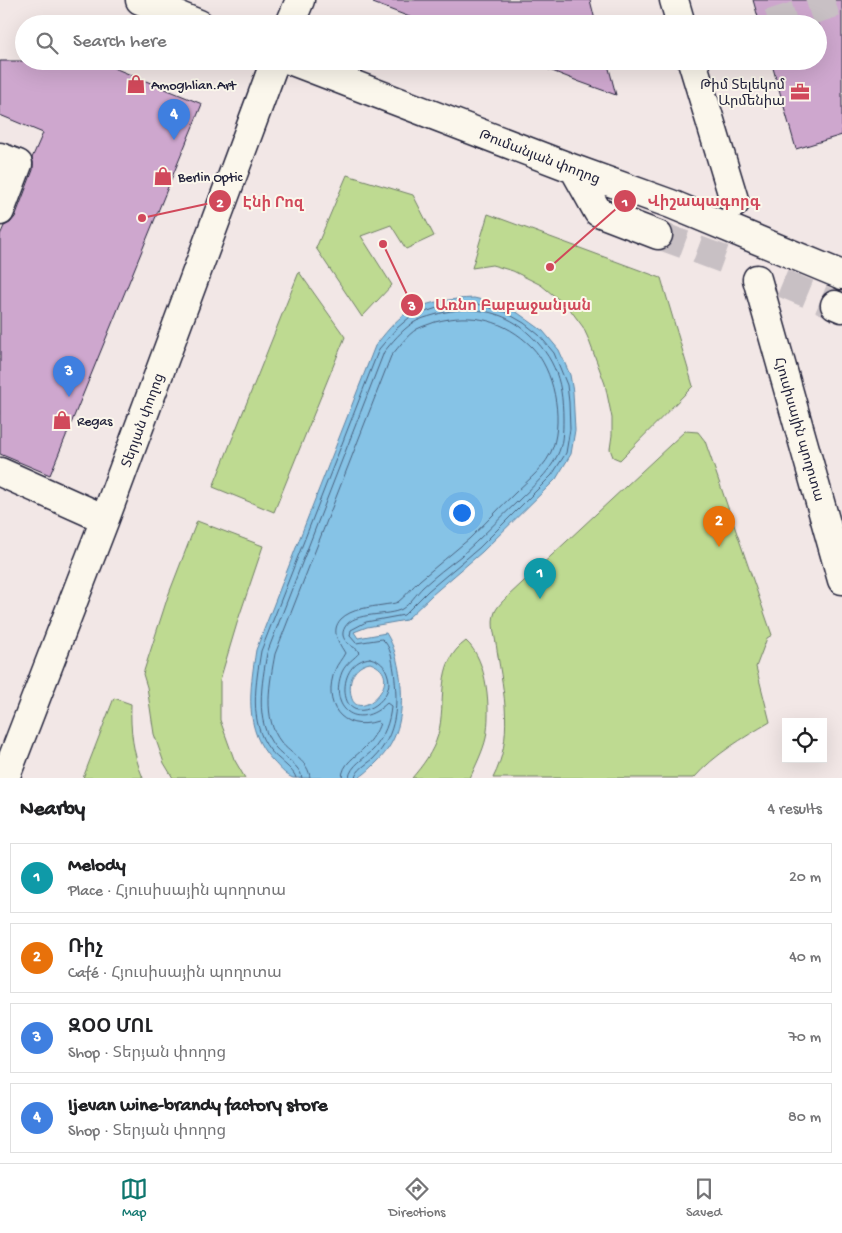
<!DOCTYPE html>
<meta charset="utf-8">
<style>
body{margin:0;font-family:"Gochi Hand","Noto Sans Armenian",sans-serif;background:#f2f2f2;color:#202124}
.controls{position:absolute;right:15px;bottom:15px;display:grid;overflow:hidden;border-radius:0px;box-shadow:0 5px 20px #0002}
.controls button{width:45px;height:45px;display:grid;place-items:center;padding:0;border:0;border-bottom:1px solid #e0e0e0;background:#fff;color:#202124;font:25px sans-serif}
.you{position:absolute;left:461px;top:512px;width:18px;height:18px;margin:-12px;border:4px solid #fff;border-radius:50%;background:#1a73e8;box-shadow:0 0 0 8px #1a73e833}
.badge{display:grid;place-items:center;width:32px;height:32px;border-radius:50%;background:#0f766e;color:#fff;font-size:16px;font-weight:700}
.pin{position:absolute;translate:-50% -41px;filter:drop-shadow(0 1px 2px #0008)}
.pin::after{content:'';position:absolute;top:26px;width:18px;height:15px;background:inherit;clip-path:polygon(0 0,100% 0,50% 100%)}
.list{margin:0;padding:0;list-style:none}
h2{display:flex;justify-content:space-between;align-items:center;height:65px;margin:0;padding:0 20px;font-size:21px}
h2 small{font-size:16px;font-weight:400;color:#757577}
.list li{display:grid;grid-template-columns:32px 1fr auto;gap:15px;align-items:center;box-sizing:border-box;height:70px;margin:0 10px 10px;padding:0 10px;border:1px solid #e0e0e0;border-radius:0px}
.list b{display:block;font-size:19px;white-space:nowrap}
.list p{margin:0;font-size:16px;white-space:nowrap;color:#757577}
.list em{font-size:16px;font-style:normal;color:#757577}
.icon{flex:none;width:28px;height:28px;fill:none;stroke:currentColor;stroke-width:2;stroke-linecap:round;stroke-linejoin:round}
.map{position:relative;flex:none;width:842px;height:778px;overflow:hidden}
.search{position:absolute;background:#fff;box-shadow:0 5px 20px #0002;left:15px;right:15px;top:15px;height:55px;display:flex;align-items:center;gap:12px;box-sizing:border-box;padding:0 18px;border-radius:28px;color:#757577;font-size:19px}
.sheet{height:385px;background:#fff}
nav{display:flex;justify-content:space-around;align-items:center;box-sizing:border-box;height:70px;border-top:1px solid #e0e0e0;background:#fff;font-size:14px;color:#757577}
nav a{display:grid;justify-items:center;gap:2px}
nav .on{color:#0f766e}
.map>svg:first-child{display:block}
.green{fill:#beda91;stroke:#707e66}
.water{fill:#86c3e6;stroke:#5e83a2;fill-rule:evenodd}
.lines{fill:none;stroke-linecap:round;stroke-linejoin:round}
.shore{stroke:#4a627f;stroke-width:1}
.building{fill:#cea7ce;stroke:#22223b}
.minor-tunnel{stroke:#c8c0c4;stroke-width:28;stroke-dasharray:28 14;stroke-linecap:butt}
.minor-casing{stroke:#22223b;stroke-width:31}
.minor{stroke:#fbf7ec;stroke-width:28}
.labels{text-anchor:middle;stroke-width:4;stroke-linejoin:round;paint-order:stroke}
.poi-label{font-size:14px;fill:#22223b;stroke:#fbf7ec;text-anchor:start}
.street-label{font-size:14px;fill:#22223b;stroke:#fbf7ec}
.leader{fill:none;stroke:#d1495b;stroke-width:2}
.callout-dot{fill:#d1495b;stroke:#fbf7ec;stroke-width:2}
.mark-label{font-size:15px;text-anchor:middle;font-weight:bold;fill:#fff}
.callout-label{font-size:15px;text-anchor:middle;font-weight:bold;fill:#d1495b;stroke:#fbf7ec;stroke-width:4;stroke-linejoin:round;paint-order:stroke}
</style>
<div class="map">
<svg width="842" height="778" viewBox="0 0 842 778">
<rect width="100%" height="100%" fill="#f2e7e6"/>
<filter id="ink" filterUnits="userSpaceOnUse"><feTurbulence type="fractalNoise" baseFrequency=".02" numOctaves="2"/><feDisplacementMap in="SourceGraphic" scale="10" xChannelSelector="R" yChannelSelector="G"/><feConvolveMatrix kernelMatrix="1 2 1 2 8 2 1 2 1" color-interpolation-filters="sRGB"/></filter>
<g filter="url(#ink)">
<path class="green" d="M 347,175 L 413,195 L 434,236 L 406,249 L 391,225 L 361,236 L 392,285 L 362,317 L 316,248 Z
M 488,214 L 661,278 L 693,386 L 620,460 L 613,457 L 610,449 L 612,435 L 612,418 L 605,384 L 588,338 L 583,327 L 569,308 L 541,285 L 513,271 L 492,265 L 472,268 Z
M 299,272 L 345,337 L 274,512 L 213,487 Z
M 685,431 L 698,432 L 705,441 L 772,635 L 767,638 L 756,667 L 770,722 C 743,738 715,754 694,778 L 493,778 C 514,738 504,693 497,650 C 496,639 490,623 495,612 C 497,607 503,601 507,597 Z
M 197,521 L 263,546 L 238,620 L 220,680 L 220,720 L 234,759 L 245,778 L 173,778 L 164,763 L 154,734 L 147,687 L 143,674 L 168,596 Z
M 466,641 C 488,660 491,710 486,738 C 483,751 476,765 470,778 L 412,778 C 423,765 433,752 438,735 C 447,701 434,664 466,641 Z
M 114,698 L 131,704 C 130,730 133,754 143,778 L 83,778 Z"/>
<path class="water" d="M 474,298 L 491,302 L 518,313 L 543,331 L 559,350 L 570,375 L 573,392 L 575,430 L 571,454 L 556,479 L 482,552 L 432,595 L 406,620 L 367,627 L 354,632 L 358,638 L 386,633 C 395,647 397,660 400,676 C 404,710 401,739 376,763 C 371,768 364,775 358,778 C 349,778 330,778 320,778 C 312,778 300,778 293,778 C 285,775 279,767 273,761 C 243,730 250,689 256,650 L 375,346 C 384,335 395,320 408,312 C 428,301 452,299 474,298 ZM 370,663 C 410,677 356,727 351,695 C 348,680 354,666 370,663 Z"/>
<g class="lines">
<path class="shore" d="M 370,658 C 380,661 385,665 388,676 C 396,703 348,729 345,692 C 344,675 353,660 370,658 Z
M 296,778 C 295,770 276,758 270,750 C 248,722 256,683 261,651 L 379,349 L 396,329 L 410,317 L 440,307 L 474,303 L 505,312 L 524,323 L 539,335 L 554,353 L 567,385 L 569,402 L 570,429 L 566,453 L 552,475 L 479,548 L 428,591 L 404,615 L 366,622 L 351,630 L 350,636 L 356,643 L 382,639 C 391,646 392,660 394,671 C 398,704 398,734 373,759 C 367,764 356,770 355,778
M 302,778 C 301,766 283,757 275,747 C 254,721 262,683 267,653 L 384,352 C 392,342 402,330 413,323 C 419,319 427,317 434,315 C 463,306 496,308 521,327 C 553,353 563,378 563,419 C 563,431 563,445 557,456 C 548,474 532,487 518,501 C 499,519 481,538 461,556 C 448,566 435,576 423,587 C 416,594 410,604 402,609 C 388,617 354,611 345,627 C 337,641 354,646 360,652 C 354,659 346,663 342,672 C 328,708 357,732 387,703 L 391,706 C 390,722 384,736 374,749 C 366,758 350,765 349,778
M 310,778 C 309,761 291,755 281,742 C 262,718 270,682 275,654 L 391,356 C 399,347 407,335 417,329 C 423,326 430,324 435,322 C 472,312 505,320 532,347 C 554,370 563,417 553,447 C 547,466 528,480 515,493 C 499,508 485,524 469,539 C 453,553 436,566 420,580 C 412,587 406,596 398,602 C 394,604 388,604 383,605 C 370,607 351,609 341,619 C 330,631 339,643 345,653 C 342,659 337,664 335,670 C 322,703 341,733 378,721 L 380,723 C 377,732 372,740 365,747 C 356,757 342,763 342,778"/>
</g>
<path class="building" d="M 374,0 L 590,0 L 596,24 L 428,24 L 373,3 Z
M 753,0 L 842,0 L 842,135 L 796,149 L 771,61 L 818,61 L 818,24 L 760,24 Z
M 0,61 L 97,61 L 202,104 L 50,475 L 0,454 L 0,235 L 4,226 L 10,223 L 15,217 L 33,170 L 33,162 L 32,158 L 43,133 L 0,115 Z
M 527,61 L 607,61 L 616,95 L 580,82 Z"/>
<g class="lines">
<path class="minor-tunnel" d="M 769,24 L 842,1
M 658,235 L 731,262
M 782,283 L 835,305"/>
<g class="minor-casing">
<path id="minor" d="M 140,0 L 199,24
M 674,0 L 681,24
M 290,24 L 300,0
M 292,61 L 574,169 L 671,204 L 842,275
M 692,61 L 735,203
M 0,157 L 18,164 L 0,211
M 574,169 L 598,212 L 658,235
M 757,279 L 842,580
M 835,305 L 842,308
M 0,472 L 105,519
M 5,778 L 105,519 L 275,61"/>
</g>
<use href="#minor" class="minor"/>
</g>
</g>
<defs>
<g id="shop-bare" transform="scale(1.5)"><path d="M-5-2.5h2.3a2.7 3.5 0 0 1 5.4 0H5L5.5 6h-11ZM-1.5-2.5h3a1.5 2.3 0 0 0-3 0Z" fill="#d1495b" stroke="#fbf7ec" stroke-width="2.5" paint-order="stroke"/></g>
<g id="office-bare" transform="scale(1.5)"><path d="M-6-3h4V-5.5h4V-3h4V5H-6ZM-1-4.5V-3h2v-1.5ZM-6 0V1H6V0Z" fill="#d1495b" stroke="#fbf7ec" stroke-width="2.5" paint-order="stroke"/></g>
</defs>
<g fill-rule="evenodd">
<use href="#shop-bare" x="136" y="84"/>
<use href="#office-bare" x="800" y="92"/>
<use href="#shop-bare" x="163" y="176"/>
<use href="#shop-bare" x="62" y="420"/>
</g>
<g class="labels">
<g class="poi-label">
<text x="151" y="89">Amoghlian.Art</text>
<text x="785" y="89" text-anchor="end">Թիմ Տելեկոմ<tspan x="785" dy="16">Արմենիա</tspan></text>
<text x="178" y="181">Berlin Optic</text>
<text x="77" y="425">Regas</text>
</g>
<g class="street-label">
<text transform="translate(540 156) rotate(21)" y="5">Թումանյան փողոց</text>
<text transform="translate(142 420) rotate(-70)" y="5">Տերյան փողոց</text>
<text transform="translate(800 429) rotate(74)" y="5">Հյուսիսային պողոտա</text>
</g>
</g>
<path class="leader" d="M550 267L625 201M142 218L220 201M383 244L412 305"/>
<g class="callout-dot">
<circle cx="550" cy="267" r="5"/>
<circle cx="142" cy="218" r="5"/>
<circle cx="383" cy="244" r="5"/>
<circle cx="625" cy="201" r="12"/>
<circle cx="220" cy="201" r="12"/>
<circle cx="412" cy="305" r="12"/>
</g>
<g class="mark-label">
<text x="625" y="206">1</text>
<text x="220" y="207">2</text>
<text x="412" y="310">3</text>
</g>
<g class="callout-label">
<text x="704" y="206">Վիշապագորգ</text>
<text x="273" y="207">Էնի Րոզ</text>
<text x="513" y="310">Առնո Բաբաջանյան</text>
</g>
</svg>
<div class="controls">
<button><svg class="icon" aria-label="locate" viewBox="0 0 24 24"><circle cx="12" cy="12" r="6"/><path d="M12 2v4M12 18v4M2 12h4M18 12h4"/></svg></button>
</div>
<div class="you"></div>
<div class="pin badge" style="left:540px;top:599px;background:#0f9aa8">1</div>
<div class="pin badge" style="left:719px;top:547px;background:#e8710a">2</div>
<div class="pin badge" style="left:69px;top:397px;background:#3f7fe0">3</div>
<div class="pin badge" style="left:174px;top:140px;background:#3f7fe0">4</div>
<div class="search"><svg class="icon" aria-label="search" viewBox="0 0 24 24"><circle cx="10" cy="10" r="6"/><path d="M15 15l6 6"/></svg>Search here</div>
</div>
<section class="sheet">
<h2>Nearby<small>4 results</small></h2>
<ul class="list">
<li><span class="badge" style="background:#0f9aa8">1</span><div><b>Melody</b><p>Place · Հյուսիսային պողոտա</p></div><em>20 m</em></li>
<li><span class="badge" style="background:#e8710a">2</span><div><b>Ռիչ</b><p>Café · Հյուսիսային պողոտա</p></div><em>40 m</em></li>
<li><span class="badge" style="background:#3f7fe0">3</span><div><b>ԶՕՕ ՄՈԼ</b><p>Shop · Տերյան փողոց</p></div><em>70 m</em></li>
<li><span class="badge" style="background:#3f7fe0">4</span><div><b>Ijevan wine-brandy factory store</b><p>Shop · Տերյան փողոց</p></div><em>80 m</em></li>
</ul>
</section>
<nav>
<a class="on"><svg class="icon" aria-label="map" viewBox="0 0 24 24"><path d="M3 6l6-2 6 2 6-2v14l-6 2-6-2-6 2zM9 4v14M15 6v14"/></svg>Map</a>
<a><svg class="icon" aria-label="directions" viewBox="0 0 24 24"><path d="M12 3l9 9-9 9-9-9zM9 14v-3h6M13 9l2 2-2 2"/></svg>Directions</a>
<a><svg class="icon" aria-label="saved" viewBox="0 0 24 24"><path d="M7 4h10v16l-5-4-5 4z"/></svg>Saved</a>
</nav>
